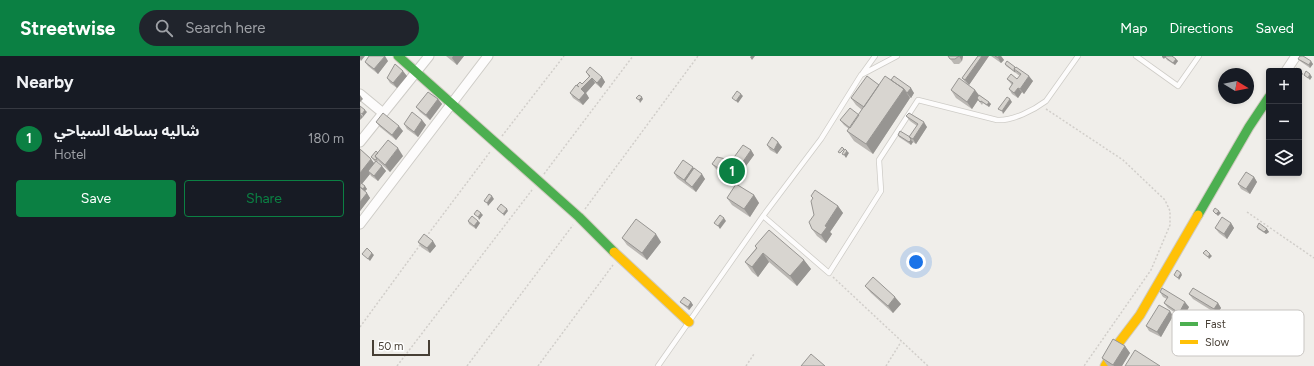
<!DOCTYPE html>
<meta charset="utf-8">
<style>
body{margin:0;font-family:Figtree,"Noto Sans Arabic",sans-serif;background:#20242c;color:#f1f3f6}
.controls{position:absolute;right:12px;top:12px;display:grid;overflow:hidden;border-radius:4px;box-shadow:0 2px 6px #0003}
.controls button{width:36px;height:36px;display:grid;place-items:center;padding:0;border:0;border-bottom:1px solid #363941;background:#171b24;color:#f1f3f6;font:20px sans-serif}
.compass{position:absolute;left:858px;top:12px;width:36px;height:36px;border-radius:50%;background:#171b24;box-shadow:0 2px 6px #0003;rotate:100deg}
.scale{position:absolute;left:12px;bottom:10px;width:58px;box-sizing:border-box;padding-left:4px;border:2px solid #473f35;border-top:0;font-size:11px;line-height:14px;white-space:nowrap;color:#473f35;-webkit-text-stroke:3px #fff;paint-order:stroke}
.you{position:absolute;left:556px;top:206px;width:14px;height:14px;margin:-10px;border:3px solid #fff;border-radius:50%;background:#1a73e8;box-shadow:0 0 0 6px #1a73e833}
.badge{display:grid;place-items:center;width:26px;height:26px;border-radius:50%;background:#0b8043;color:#fff;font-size:13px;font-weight:700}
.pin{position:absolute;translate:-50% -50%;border:2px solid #fff;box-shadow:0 1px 4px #0006}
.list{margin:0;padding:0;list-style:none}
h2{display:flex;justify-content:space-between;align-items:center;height:52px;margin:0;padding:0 16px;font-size:17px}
h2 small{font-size:13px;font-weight:400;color:#9ea1a6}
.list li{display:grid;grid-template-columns:26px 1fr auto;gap:12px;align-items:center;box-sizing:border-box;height:60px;padding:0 16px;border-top:1px solid #363941}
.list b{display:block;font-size:15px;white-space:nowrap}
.list p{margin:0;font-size:13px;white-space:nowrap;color:#9ea1a6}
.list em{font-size:13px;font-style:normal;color:#9ea1a6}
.actions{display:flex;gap:8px;padding:12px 16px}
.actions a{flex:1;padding:9px 0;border:1px solid #0b8043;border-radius:4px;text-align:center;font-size:14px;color:#0b8043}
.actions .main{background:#0b8043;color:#fff}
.icon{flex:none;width:22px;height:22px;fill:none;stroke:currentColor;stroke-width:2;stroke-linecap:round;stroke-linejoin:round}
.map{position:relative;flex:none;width:954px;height:310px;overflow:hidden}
header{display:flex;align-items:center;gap:24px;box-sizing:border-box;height:56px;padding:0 20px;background:#0b8043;color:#fff}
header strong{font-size:19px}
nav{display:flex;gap:22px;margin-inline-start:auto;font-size:14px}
.search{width:280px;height:36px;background:#20242c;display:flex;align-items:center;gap:10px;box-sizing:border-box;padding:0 14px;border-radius:22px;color:#9ea1a6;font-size:15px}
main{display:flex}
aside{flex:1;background:#171b24}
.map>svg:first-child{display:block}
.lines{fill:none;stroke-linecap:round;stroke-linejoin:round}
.lane-casing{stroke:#ceccc7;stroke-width:6}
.street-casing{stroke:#ceccc7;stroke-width:11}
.fast-casing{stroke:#d0cbc0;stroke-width:11}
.slow-casing{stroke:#d0cbc0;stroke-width:11}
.path{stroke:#d1ceca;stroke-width:1.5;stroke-dasharray:2 2;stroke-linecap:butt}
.lane{stroke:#fdfcfc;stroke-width:4.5}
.street{stroke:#fdfcfc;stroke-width:9}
.fast{stroke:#4caf50;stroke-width:9}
.slow{stroke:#ffc107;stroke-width:9}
.wall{fill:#bab7b3}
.shaded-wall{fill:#979592}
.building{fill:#d8d5d0;stroke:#979592}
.key{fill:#fff;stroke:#c8c5c2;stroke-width:1}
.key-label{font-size:11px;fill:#473f35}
</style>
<header>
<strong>Streetwise</strong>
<div class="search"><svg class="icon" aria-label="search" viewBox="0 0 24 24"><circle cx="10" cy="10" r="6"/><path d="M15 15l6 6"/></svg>Search here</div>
<nav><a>Map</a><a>Directions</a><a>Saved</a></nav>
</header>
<main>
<aside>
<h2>Nearby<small></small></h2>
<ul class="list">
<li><span class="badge">1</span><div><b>شاليه بساطه السياحي</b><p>Hotel</p></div><em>180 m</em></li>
</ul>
<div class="actions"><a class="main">Save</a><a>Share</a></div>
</aside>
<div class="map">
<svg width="954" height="310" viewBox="0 0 954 310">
<rect width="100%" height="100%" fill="#f0eeea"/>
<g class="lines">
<g class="lane-casing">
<path id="lane" d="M 776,0 L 818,30 L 839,0
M 502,18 L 515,0
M 403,160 L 469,217 L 521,135 L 519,104 L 558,44 L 637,64 C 653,65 674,54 686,45 L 718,0
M 298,310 L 403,160 L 461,83 L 501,19 L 537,0"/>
</g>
<g class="street-casing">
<path id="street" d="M 926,15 L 936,0
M 0,38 L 23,57
M 0,86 L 69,0
M 0,168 L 128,0"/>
</g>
<g class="fast-casing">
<path id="fast" d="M 38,0 L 219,161 L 254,196
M 838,159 L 889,71 L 909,41"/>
</g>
<g class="slow-casing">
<path id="slow" d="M 254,196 L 329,266
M 745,310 L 758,288 L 780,259 L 838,159"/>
</g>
<path class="path" d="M 686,53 L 763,104 L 805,144 L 810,155 L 810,169 L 791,214 L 724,310
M 142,80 L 204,0
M 184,118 L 273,0
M 225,153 L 338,0
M 887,156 L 954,202
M 66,181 L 130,96
M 473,221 L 568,310
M 0,271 L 60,189
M 37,310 L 172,134
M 107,310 L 213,169
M 178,310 L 253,209
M 386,310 L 394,298
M 526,310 L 541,286"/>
<use href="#lane" class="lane"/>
<use href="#street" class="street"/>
<use href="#fast" class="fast"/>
<use href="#slow" class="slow"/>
</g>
<path class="wall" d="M 86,0 L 104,0 L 97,9 Z
M 588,0 L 603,0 L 602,5 L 599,8 L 594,8 Z
M 618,0 L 629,0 L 609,29 L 606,27 L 602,22 Z
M 631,0 L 641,0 L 644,4 L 641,7 Z
M 805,1 L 816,3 L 818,5 L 815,9 L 807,4 Z
M 938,3 L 953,8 L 950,12 L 940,5 Z
M 28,5 L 18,18 L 8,10 L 5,6 Z
M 645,8 L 673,25 L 664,38 L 662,36 L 658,42 L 652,38 L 649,33 L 652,29 L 647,23 L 657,23 L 660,20 L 646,10 Z
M 226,16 L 242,21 L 245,26 L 241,32 L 235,27 L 226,37 L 229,42 L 223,49 L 213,42 L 210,37 L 222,28 L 229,21 Z
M 47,20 L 37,32 L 30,27 L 27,22 Z
M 531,24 L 554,37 L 551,42 L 549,41 L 550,42 L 513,98 L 494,85 L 487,75 L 489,73 L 484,69 L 480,64 L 499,59 L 502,54 L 496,49 L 491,42 L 519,29 Z
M 591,34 L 615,34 L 619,39 L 631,48 L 629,51 L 623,47 L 622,49 L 618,44 L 612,53 L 596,42 Z
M 78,43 L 82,48 L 70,64 L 60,56 L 56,51 Z
M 546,60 L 567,71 L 556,88 L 553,86 L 551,89 L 539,81 L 538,79 L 550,81 L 557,70 L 550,65 Z
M 62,64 L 66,69 L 58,81 L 47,73 L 44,68 Z
M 16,66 L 43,75 L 36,84 L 20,71 Z
M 407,89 L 422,91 L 417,98 L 410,94 Z
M 0,93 L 11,103 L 14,107 L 15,106 L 11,101 L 18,97 L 43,100 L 30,116 L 20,107 L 18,105 L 17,106 L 26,115 L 18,125 L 11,120 L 10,118 L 2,128 L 7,133 L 5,135 L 10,142 L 0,155 L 0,129 L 1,128 L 0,127 Z
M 391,94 L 394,99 L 383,114 L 376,109 L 372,104 Z
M 352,108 L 374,114 L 369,122 L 356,113 Z
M 334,112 L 345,123 L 336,136 L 317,122 L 314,117 Z
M 894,121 L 897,126 L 890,138 L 881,133 L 878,128 Z
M 394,139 L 399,147 L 390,161 L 372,149 L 367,142 Z
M 451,140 L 478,150 L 483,157 L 470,176 L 472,178 L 466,187 L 457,180 L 452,173 L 454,159 L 453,142 Z
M 108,165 L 118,165 L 120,167 L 116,173 L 109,168 Z
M 871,167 L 874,172 L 867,183 L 859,177 L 855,172 Z
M 897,171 L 907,173 L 909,176 L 906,178 L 898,173 Z
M 262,182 L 301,186 L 287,204 L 267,189 Z
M 58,186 L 76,190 L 70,197 L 61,191 Z
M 395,190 L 444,204 L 451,213 L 437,230 L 409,206 L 398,221 L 392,216 L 385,206 L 396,192 Z
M 505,230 L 541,248 L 533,257 L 511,237 Z
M 800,236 L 829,251 L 823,262 L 808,252 L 804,247 L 807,243 L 803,241 Z
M 829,238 L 858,247 L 861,252 L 857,258 L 833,243 Z
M 320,246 L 331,246 L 333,249 L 329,254 L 322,248 Z
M 813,260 L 801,281 L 789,275 L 786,270 Z
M 765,290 L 770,297 L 762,310 L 748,310 L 747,309 L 742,302 Z"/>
<path class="shaded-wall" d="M 0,0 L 5,0 L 1,5 L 0,3 Z
M 25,0 L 28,5 L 18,18 L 14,13 Z
M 93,0 L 104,0 L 97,9 L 92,2 Z
M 391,0 L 395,0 L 392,4 L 390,1 Z
M 599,0 L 603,0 L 602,5 Z
M 622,0 L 629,0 L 609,29 L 605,24 Z
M 639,0 L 641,0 L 644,4 L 641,7 L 638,2 Z
M 802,0 L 806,0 L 804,3 L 802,1 Z
M 816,3 L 818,5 L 815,9 L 813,7 Z
M 951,5 L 953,8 L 950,12 L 949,9 Z
M 43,15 L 47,20 L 37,32 L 33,27 Z
M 941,15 L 943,18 L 941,20 L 940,18 Z
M 950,18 L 952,21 L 950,24 L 948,22 Z
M 669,20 L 673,25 L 664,38 L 660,33 Z
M 242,21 L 245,26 L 241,32 L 237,27 Z
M 232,22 L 235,27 L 226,37 L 229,42 L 223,49 L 219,44 L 221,33 Z
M 551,32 L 554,37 L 551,42 L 547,37 Z
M 658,32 L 662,36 L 658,42 L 654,37 Z
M 544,33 L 550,42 L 513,98 L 506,88 Z
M 615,34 L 620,41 L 612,53 L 607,46 Z
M 381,38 L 383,40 L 378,47 L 376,45 Z
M 0,39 L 3,43 L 0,46 Z
M 282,41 L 283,43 L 280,47 L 279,44 Z
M 78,43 L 82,48 L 70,64 L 66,59 Z
M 650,43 L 652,46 L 643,58 L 642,55 Z
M 629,46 L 631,48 L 629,51 L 627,49 Z
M 5,54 L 7,56 L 3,61 L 2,58 Z
M 0,57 L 3,61 L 0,64 Z
M 62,64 L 66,69 L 58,81 L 54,76 Z
M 564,66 L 567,71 L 556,88 L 553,83 Z
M 39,70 L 43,75 L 36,84 L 32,79 Z
M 551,84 L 553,86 L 551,89 L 549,86 Z
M 418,86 L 422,91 L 417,98 L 414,94 Z
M 38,92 L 43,100 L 30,116 L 25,109 Z
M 391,94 L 394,99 L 383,114 L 380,110 Z
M 487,95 L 489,97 L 486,102 L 484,99 Z
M 11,103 L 16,110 L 8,115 L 10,118 L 1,129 L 0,126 L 0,117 Z
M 371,109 L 374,114 L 369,122 L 366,117 Z
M 22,110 L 26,115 L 18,125 L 14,120 Z
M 333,111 L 336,116 L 325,125 L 327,129 L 324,124 Z
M 342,118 L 345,123 L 336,136 L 332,131 Z
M 894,121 L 897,126 L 890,138 L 886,133 Z
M 5,130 L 7,133 L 4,136 L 2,134 Z
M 7,137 L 10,142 L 0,155 L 0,146 Z
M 394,139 L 399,147 L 390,161 L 384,153 Z
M 132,140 L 134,143 L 128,150 L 127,147 Z
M 478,150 L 483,157 L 470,176 L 472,178 L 466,187 L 461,179 L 465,170 Z
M 147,153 L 148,155 L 144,160 L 143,158 Z
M 859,155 L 861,157 L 858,160 L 856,158 Z
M 121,157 L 123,159 L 119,164 L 118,161 Z
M 364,162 L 366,165 L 360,173 L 358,170 Z
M 118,165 L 120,167 L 116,173 L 114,170 Z
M 871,167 L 874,172 L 867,183 L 864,178 Z
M 907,173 L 909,176 L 906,178 L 904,176 Z
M 296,178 L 301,186 L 287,204 L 282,197 Z
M 73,185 L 76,190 L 70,197 L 67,192 Z
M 12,197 L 14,199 L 10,205 L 8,203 Z
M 403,197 L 409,206 L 398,221 L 392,211 Z
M 850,198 L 852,200 L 849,203 L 848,201 Z
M 444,204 L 451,213 L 437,230 L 430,220 Z
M 821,217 L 822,219 L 819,224 L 818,222 Z
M 535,241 L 541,248 L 533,257 L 528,250 Z
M 331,246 L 333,249 L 329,254 L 328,251 Z
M 825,246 L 829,251 L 823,262 L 819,257 Z
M 858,247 L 861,252 L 857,258 L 854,253 Z
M 810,255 L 813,260 L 801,281 L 797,276 Z
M 902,274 L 903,277 L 901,279 L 900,277 Z
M 765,290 L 770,297 L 762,310 L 754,310 L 753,309 Z"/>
<path class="building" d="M 9,0 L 25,0 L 14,13 L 5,6 Z
M 588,0 L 599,0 L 595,3 L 590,3 Z
M 618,0 L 622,0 L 605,24 L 602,22 Z
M 635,0 L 639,0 L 638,2 Z
M 806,0 L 812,0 L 816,3 L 813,7 L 805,1 Z
M 940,0 L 943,0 L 951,5 L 949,9 L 938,3 Z
M 647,5 L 655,11 L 654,13 L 655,16 L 645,8 Z
M 35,8 L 43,15 L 33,27 L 27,22 Z
M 230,11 L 242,21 L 237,27 L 232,22 L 221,33 L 225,37 L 219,44 L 210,37 L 216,29 L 219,31 L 217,29 L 220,26 L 222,28 L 230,20 L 226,16 Z
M 656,11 L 669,20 L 660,33 L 658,32 L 654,37 L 649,33 L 653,27 L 647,23 L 651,18 L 657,23 L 661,18 L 654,13 Z
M 936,12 L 941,15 L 940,18 L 939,17 L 939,15 L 934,15 Z
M 946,15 L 950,18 L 948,22 L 944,19 Z
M 507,20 L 519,29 L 504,51 L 491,42 Z
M 525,20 L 544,33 L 506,88 L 487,75 Z
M 534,20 L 551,32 L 547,37 L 544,33 L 531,24 Z
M 599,22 L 615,34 L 607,46 L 591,34 Z
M 377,35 L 381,38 L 376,45 L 372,42 Z
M 68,36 L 78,43 L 66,59 L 56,51 Z
M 279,39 L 282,41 L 279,44 L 276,42 Z
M 619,39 L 629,46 L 627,49 L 621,45 L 620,46 L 617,42 Z
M 647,41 L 650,43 L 642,55 L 638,53 Z
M 0,50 L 5,54 L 2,58 L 0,57 Z
M 490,52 L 499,59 L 490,72 L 480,64 Z
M 52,56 L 62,64 L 54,76 L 44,68 Z
M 23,57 L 39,70 L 32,79 L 16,66 Z
M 549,57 L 564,66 L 553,83 L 549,81 L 558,68 L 546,60 Z
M 540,75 L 550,81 L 551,84 L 549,86 L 538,79 Z
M 412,81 L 418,86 L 414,94 L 407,89 Z
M 28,84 L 38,92 L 25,109 L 15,100 Z
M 383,89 L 391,94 L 380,110 L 372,104 Z
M 482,91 L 484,93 L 480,97 L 478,96 Z
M 0,93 L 11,103 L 0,117 Z
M 485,93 L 487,95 L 484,99 L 482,98 Z
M 16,95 L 18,97 L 15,100 L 17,103 L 15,104 L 11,101 Z
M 357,101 L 366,103 L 371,109 L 366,117 L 352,108 Z
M 323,104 L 333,111 L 324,124 L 314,117 Z
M 16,105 L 22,110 L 14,120 L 8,115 Z
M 334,112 L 342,118 L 332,131 L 325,125 Z
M 886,116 L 894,121 L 886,133 L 878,128 Z
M 1,127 L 5,130 L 3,133 L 0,131 L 0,129 Z
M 376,128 L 394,139 L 384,153 L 367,142 Z
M 0,131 L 7,137 L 0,146 Z
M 455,134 L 478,150 L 465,170 L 467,171 L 461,179 L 452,173 L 449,166 L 454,159 L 451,145 L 453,142 L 451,140 Z
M 129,138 L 132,140 L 127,147 L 124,145 Z
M 141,148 L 147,153 L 143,158 L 137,153 Z
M 855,152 L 859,155 L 856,158 L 853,155 Z
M 117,154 L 121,157 L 118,161 L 114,158 Z
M 360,159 L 364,162 L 358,170 L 354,167 Z
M 112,160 L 118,165 L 114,170 L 108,165 Z
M 862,161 L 871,167 L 864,178 L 855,172 Z
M 276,163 L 296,178 L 282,197 L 262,182 Z
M 899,167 L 907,173 L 904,176 L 897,171 Z
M 409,174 L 444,204 L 430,220 L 403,197 L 392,211 L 385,206 L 397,192 L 395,190 Z
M 64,178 L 73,185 L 67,192 L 58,186 Z
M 7,192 L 12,197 L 8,203 L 2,198 Z
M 846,194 L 850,198 L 848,201 L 843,197 Z
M 817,214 L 821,217 L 818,222 L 814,219 Z
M 513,221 L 535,241 L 528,250 L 505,230 Z
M 802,232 L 825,246 L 819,257 L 804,247 L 808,241 L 800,236 Z
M 833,232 L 858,247 L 854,253 L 829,238 Z
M 324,241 L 331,246 L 328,251 L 320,246 Z
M 799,249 L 810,255 L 797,276 L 786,270 Z
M 753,283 L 765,290 L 753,309 L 742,302 Z
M 775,294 L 800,310 L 765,310 Z
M 451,298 L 465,310 L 441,310 Z"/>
<rect x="812" y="254" width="132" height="46" rx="6" class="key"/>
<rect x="820" y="266" width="18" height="4" fill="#4caf50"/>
<rect x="820" y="284" width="18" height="4" fill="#ffc107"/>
<g class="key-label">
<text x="845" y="272">Fast</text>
<text x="845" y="290">Slow</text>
</g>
</svg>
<div class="controls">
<button>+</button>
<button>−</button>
<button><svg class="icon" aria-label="layers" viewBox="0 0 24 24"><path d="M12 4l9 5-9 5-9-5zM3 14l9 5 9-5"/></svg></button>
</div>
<svg class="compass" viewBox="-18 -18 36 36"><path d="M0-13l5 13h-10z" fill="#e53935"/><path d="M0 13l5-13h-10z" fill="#9ea1a6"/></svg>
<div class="scale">50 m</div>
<div class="you"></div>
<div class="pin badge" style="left:372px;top:115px">1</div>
</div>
</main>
